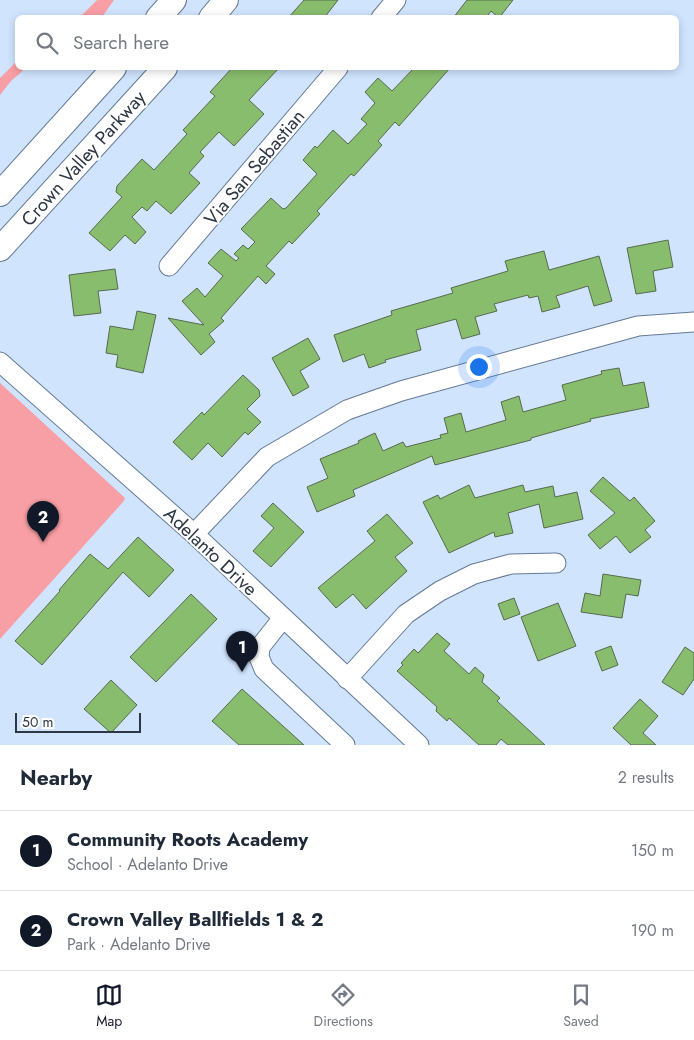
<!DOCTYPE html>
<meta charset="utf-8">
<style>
body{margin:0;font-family:Jost,sans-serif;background:#f2f2f3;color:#1f2937}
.scale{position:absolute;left:15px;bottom:12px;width:126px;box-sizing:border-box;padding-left:5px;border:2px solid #2d3744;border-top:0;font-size:14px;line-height:18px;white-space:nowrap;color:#2d3744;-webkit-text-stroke:4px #fff;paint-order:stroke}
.you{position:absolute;left:478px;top:366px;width:18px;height:18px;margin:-12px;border:4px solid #fff;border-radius:50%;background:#1a73e8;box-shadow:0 0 0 8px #1a73e833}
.badge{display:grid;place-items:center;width:32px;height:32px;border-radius:50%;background:#111827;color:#fff;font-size:16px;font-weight:700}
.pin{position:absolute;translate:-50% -41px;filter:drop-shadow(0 1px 2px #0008)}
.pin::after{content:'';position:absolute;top:26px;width:18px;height:15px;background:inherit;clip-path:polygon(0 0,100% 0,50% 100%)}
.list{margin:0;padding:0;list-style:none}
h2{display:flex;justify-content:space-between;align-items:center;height:65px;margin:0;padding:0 20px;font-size:21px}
h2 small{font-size:16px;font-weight:400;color:#747a83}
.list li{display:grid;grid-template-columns:32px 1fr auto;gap:15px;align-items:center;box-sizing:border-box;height:80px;padding:0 20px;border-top:1px solid #e0e1e3}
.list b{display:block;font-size:19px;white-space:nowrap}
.list p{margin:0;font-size:16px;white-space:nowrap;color:#747a83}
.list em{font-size:16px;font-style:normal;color:#747a83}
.icon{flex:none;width:28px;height:28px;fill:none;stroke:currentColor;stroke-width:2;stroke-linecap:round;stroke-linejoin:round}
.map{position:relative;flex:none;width:694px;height:745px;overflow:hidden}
.search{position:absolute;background:#fff;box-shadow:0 2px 8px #0003;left:15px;right:15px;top:15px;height:55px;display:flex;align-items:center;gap:12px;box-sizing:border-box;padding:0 18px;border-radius:8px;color:#747a83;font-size:19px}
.sheet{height:225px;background:#fff}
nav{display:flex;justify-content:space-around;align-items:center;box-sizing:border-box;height:70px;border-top:1px solid #e0e1e3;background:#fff;font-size:14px;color:#747a83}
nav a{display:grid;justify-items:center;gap:2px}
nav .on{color:#111827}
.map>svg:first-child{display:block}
.green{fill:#f89fa5}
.building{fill:#89bd6e;stroke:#566a4c}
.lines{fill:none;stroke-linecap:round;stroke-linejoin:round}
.minor-casing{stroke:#637996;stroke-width:21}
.major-casing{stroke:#637996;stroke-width:26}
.minor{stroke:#fff;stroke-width:19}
.major{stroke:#fff;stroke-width:24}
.labels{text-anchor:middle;stroke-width:4;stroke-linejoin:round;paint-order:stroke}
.street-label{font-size:19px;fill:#2d3744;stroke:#fff}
</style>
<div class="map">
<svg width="694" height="745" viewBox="0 0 694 745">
<rect width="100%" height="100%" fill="#d0e4fe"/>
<path class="green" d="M 97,0 L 114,0 L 102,17 L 80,17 Z
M 17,61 L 18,68 L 26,68 L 11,81 L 0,95 L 0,78 Z
M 0,383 L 125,498 L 123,502 L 0,639 Z"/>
<path class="building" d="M 304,0 L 338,0 L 324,18 L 288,18 Z
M 467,0 L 513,0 L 499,18 L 491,11 L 486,18 L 453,18 Z
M 232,68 L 279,68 L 249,100 L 264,114 L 234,146 L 219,132 L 200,152 L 204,156 L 189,173 L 200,183 L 171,214 L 156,201 L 147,211 L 142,207 L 132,217 L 146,232 L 135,244 L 125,235 L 110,251 L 89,233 L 122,197 L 116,192 L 117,186 L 142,159 L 154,170 L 187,134 L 183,130 L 215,96 L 210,92 Z
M 414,68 L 450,68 L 399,126 L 395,122 L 378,141 L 382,145 L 354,176 L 351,174 L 317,211 L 320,214 L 292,244 L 289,241 L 266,266 L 275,274 L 266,284 L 258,276 L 221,318 L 224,321 L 209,334 L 215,342 L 201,355 L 168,318 L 204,325 L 182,301 L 197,288 L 205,297 L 223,276 L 208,263 L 221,249 L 236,261 L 239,258 L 234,254 L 243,245 L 248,249 L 255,242 L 241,229 L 271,198 L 283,209 L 286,208 L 317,174 L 303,160 L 315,146 L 317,148 L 333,130 L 348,144 L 367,124 L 361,119 L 375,103 L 365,92 L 378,78 L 392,91 Z
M 668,240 L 673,267 L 653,271 L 656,291 L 636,294 L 627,248 Z
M 544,251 L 549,270 L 599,256 L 612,301 L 594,306 L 588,286 L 556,296 L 560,307 L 542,312 L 538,296 L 529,298 L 528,295 L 494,304 L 497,311 L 475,317 L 480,334 L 462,339 L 456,319 L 416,330 L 421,350 L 385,360 L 386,362 L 369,368 L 364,354 L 343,362 L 334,335 L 392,315 L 391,311 L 453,293 L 451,288 L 508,271 L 505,261 Z
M 115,269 L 118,289 L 98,291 L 101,313 L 74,316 L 69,275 Z
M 137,311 L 156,315 L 143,373 L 116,367 L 118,355 L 106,353 L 110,326 L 133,330 Z
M 308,338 L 320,359 L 300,371 L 309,387 L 293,396 L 272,358 Z
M 619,368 L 623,386 L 644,382 L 649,407 L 590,419 L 591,421 L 531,438 L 531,440 L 435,465 L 432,456 L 353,490 L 355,496 L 317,512 L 307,487 L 328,478 L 320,459 L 359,443 L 358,441 L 375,433 L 383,451 L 403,442 L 406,447 L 441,438 L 440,435 L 448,433 L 444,418 L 461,413 L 466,432 L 506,420 L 501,402 L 519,396 L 523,412 L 566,400 L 562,385 L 602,374 L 601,371 Z
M 243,375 L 259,390 L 260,396 L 247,409 L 261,422 L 248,435 L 245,432 L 222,457 L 208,443 L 192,460 L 173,442 L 202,412 L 204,415 Z
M 603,477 L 630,501 L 634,497 L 655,521 L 645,530 L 651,537 L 630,553 L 616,536 L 600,549 L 588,535 L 615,513 L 590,491 Z
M 469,485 L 475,498 L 523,485 L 525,492 L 553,486 L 555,497 L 577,492 L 583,519 L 544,528 L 539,504 L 508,513 L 513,533 L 495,537 L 494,532 L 449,553 L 423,502 L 438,495 L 440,499 Z
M 273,503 L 304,532 L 271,567 L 253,551 L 274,528 L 261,516 Z
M 387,514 L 413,543 L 395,557 L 407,571 L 366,609 L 353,594 L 336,608 L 318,588 L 375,541 L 367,531 Z
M 138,537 L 174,570 L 149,597 L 123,572 L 42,665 L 15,641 L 60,591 L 59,590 L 90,554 L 108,569 Z
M 603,574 L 641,580 L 638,596 L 626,594 L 622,618 L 581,612 L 585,593 L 600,596 Z
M 191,594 L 217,619 L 156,682 L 130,657 Z
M 514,598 L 520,614 L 504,620 L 498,604 Z
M 558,603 L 576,646 L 538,661 L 521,617 Z
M 437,633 L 450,644 L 444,651 L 469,674 L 475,667 L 484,675 L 482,682 L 500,698 L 497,701 L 545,745 L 508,745 L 501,739 L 496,745 L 479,745 L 449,718 L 447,721 L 436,711 L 437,707 L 397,671 L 403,665 L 401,663 L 414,649 L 418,653 Z
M 611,646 L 618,665 L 602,671 L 595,652 Z
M 685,647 L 694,653 L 694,679 L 683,695 L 662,682 Z
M 111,680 L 137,705 L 111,733 L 84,709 Z
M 242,689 L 304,745 L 239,745 L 212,721 Z
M 640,699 L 658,716 L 643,733 L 656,745 L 631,745 L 613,728 Z"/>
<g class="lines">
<g class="minor-casing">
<path id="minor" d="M 381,18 L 396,0
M 169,266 L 338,68
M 0,362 L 194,534 L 419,745
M 194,534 L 267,457 L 347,410 L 401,391 L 638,326 L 694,322
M 283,618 L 260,647 L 259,657 L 264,669 L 345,745
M 347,679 L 406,614 L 440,591 L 474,574 L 511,564 L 556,563"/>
</g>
<g class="major-casing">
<path id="major" d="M 158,18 L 174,0
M 211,18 L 226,0
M 0,194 L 114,68
M 0,249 L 165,68"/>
</g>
<use href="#minor" class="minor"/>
<use href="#major" class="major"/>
</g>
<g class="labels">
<g class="street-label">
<text transform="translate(83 158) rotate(-48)" y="7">Crown Valley Parkway</text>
<text transform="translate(254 167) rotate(-50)" y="7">Via San Sebastian</text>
<text transform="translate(211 551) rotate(43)" y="7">Adelanto Drive</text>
</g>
</g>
</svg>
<div class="scale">50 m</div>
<div class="you"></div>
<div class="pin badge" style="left:242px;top:672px">1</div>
<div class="pin badge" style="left:43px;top:542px">2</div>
<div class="search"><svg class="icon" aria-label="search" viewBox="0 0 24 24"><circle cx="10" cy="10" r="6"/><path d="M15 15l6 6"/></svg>Search here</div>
</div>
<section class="sheet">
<h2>Nearby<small>2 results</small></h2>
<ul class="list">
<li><span class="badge">1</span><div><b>Community Roots Academy</b><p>School · Adelanto Drive</p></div><em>150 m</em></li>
<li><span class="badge">2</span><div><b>Crown Valley Ballfields 1 &amp; 2</b><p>Park · Adelanto Drive</p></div><em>190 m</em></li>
</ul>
</section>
<nav>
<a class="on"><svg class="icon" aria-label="map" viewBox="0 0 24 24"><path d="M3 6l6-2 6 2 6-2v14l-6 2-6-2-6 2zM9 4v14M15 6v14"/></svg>Map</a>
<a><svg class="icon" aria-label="directions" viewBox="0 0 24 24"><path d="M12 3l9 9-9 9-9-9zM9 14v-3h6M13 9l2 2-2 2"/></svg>Directions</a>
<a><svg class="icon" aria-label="saved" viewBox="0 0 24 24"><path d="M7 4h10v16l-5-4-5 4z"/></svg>Saved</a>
</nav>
